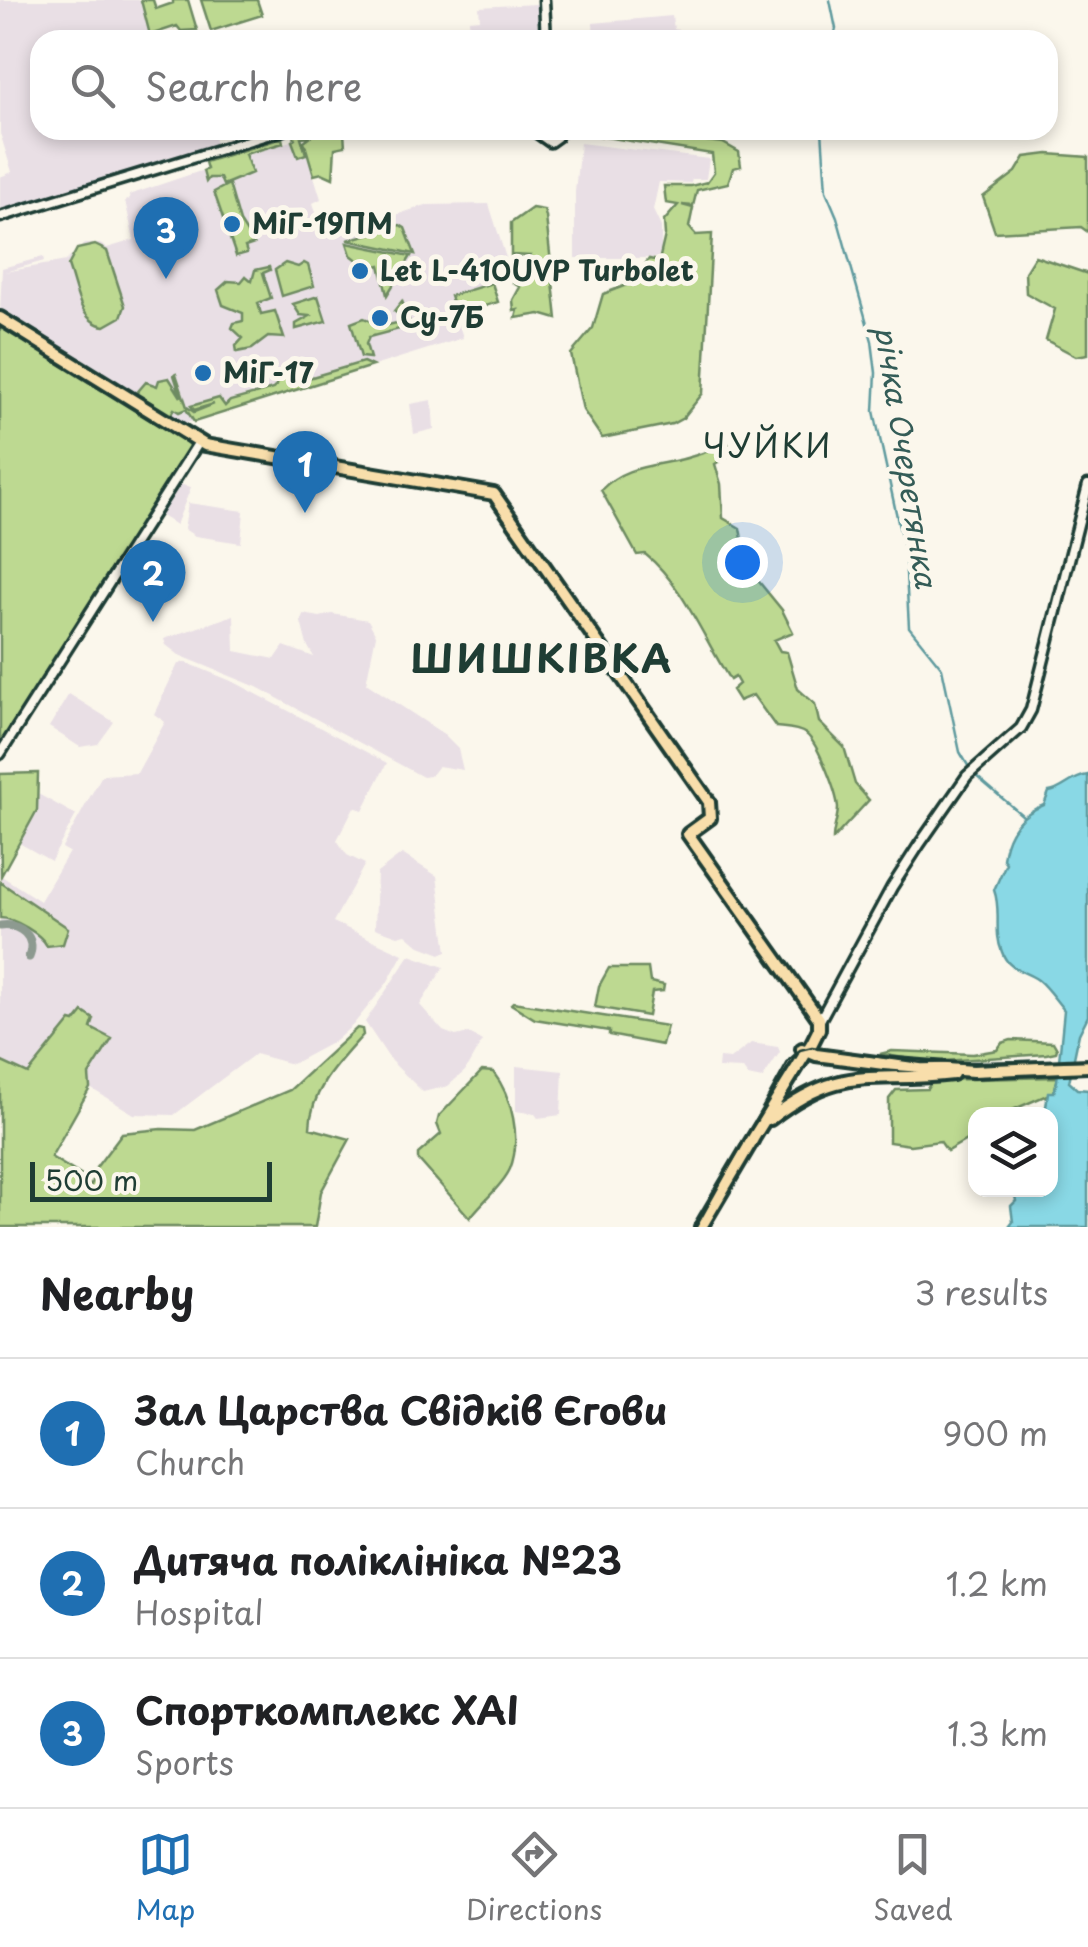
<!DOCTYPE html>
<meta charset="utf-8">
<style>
body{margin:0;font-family:"Playpen Sans",sans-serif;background:#f6f6f6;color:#202124}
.controls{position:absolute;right:30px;bottom:30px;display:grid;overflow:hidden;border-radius:20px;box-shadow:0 5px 15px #0003}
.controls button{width:90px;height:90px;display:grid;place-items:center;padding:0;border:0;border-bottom:2px solid #e0e0e0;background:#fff;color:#202124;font:50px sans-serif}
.scale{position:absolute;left:30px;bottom:25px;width:242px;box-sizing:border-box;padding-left:10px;border:5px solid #1f3d34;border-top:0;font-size:28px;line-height:35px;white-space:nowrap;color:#1f3d34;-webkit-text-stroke:8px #fbf7ec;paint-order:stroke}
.you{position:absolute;left:742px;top:562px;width:35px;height:35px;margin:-25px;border:8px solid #fff;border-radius:50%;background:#1a73e8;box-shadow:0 0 0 15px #1a73e833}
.badge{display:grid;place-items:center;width:65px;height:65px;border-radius:50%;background:#1f6fb2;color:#fff;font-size:32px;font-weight:700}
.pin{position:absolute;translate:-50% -82px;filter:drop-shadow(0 2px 5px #0008)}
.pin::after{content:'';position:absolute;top:52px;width:35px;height:30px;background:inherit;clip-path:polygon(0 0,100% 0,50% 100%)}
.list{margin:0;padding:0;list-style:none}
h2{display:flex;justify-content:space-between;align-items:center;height:130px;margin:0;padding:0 40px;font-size:42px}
h2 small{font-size:32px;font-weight:400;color:#757577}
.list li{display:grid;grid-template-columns:65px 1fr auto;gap:30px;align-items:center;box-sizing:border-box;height:150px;padding:0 40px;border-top:2px solid #e0e0e0}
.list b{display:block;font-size:38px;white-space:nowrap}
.list p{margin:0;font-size:32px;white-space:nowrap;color:#757577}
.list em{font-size:32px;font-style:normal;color:#757577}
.icon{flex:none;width:55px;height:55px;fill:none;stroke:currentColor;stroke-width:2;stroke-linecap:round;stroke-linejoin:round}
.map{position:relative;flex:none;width:1088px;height:1227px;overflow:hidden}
.search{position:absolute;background:#fff;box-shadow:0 5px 15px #0003;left:30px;right:30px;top:30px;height:110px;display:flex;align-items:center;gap:25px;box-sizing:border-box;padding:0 35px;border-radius:30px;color:#757577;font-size:38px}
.sheet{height:580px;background:#fff}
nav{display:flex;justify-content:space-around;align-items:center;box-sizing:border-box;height:140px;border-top:2px solid #e0e0e0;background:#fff;font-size:28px;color:#757577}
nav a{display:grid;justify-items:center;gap:5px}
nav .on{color:#1f6fb2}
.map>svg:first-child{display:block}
.built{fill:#e9dfe5}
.green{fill:#bdd991;stroke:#6e8b62;stroke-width:2.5}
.water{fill:#89d8e5;stroke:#5f9a9e;stroke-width:2.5}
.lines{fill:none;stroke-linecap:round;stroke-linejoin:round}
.stream{stroke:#5f9a9e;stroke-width:2.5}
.taxiway{stroke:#8d9a90;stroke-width:9}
.secondary-casing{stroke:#1f3d34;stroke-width:15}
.primary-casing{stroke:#1f3d34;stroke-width:18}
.secondary{stroke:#fbf7ec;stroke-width:8}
.primary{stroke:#f8deab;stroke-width:10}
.tram{stroke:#1f3d34;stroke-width:2.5}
.poi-dot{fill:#1f6fb2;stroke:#fbf7ec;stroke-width:4}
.labels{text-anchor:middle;stroke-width:10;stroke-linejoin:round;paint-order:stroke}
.poi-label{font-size:28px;font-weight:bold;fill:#1f3d34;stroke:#fbf7ec;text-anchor:start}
.water-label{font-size:30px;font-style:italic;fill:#345c57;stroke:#fbf7ec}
.quarter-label{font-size:32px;letter-spacing:2.5px;fill:#1f3d34;stroke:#fbf7ec}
.district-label{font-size:38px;font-weight:bold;letter-spacing:2.5px;fill:#1f3d34;stroke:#fbf7ec}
</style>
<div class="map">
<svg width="1088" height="1227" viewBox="0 0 1088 1227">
<rect width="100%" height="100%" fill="#fbf7ec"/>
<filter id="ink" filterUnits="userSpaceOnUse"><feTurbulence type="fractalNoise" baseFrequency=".01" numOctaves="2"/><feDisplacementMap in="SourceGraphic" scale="20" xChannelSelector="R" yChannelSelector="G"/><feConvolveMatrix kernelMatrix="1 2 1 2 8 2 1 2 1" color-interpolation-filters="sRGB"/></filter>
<g filter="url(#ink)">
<path class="built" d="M 0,0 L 142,0 L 150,35 L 140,40 L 40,40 L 40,130 L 212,130 L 216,144 L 0,210 L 0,177 L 12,172 L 0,133 Z
M 537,4 L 538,40 L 471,40 L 469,20 L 480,19 L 479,7 Z
M 672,16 L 674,29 L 697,34 L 697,40 L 594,40 L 593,23 Z
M 302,137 L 321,199 L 313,203 L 318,218 L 323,216 L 330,237 L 426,205 L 489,204 L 512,277 L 451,296 L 463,338 L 202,420 L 178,424 L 127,389 L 0,311 L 2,268 L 43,257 L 44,261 L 5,272 L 66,261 L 84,244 L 100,244 L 107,248 L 134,240 L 125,201 L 130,199 L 129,195 Z
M 580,143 L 709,159 L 706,179 L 692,179 L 691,183 L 659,182 L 653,210 L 661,227 L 661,258 L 575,258 L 575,192 Z
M 432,400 L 434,429 L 414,434 L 410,404 Z
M 178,484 L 191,487 L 176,525 L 157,513 Z
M 188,503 L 244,511 L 241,543 L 195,536 L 184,529 Z
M 303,614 L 320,617 L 332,614 L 368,620 L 376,635 L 366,683 L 442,733 L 458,749 L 463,770 L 438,766 L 430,776 L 423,777 L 257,687 L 179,655 L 166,645 L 164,639 L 234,615 L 235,651 L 275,659 L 284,646 L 314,657 L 307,645 L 301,622 Z
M 185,662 L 236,683 L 387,763 L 363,810 L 354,807 L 337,840 L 347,855 L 365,864 L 333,922 L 403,954 L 387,983 L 353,1025 L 335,1041 L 292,1064 L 255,1054 L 174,1115 L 134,1114 L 90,1088 L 51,1157 L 87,1179 L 48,1227 L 0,1227 L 0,875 L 40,901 L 69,852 L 62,848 L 102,775 L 137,773 L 165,722 L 154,714 L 178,664 Z
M 69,694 L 114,722 L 98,744 L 80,747 L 49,727 Z
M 38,794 L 76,815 L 51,861 L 19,843 L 37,810 Z
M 402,854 L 437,876 L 447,952 L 441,954 L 420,946 L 406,934 L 398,936 L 375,928 L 377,873 Z
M 410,955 L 444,967 L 420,1005 L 443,1031 L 456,1036 L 468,1033 L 482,1041 L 465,1071 L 448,1086 L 423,1092 L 391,1061 L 365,1022 Z
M 751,1043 L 778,1047 L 780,1052 L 762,1079 L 748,1076 L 743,1069 L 718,1068 L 719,1058 L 730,1059 Z
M 516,1066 L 563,1071 L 561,1115 L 538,1118 L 535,1114 L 516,1111 Z"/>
<path class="green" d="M 141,0 L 153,0 L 156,9 L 173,3 L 173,0 L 188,0 L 197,30 L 181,31 L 177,26 L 150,35 Z
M 201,0 L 257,0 L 262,15 L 211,31 Z
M 313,130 L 352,130 L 344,133 L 345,146 L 335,148 L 333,178 L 322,173 L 314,175 L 304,141 L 311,136 L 301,137 L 306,154 L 298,157 L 292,141 L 295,139 L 293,134 Z
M 631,132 L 723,143 L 739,152 L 741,166 L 733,168 L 728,183 L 697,190 L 693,206 L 682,205 L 693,208 L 689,227 L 696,235 L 712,234 L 703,393 L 683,418 L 672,424 L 602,438 L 583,410 L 571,354 L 593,328 L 603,294 L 632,283 L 649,259 L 659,261 L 665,235 L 664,221 L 678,205 L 666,203 L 664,186 L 691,186 L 707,182 L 714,172 L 712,154 L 593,135 Z
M 282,138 L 283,143 L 245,154 L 252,173 L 223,185 L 220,178 L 209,178 L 206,182 L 203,171 L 207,169 L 205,162 Z
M 1048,154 L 1088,157 L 1088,232 L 1081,227 L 995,232 L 983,197 L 1016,172 L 1025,157 Z
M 229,184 L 240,222 L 254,244 L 245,247 L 247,253 L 236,256 L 214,192 Z
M 532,208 L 544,210 L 546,217 L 557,319 L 540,314 L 516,318 L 518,310 L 514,311 L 513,300 L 520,287 L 513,283 L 518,268 L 533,263 L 531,256 L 511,255 L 511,223 Z
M 400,225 L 405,228 L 415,254 L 348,240 Z
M 347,243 L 411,256 L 387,295 L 380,265 L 368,268 L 351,255 Z
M 95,245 L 107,251 L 125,306 L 121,317 L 105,326 C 79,323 76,287 68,266 L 77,249 Z
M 1035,256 L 1088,274 L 1088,354 L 1076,356 L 1046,340 L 1055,309 L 1026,293 L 1025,272 Z
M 285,263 L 298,267 L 304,263 L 308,265 L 314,286 L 282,296 L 275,270 Z
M 269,267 L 270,270 L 263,273 L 271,298 L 258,303 L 261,314 L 275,311 L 284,338 L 268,337 L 252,349 L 237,352 L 236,346 L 243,338 L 232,328 L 234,323 L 243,321 L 243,313 L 223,305 L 218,290 L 228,281 L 241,282 L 246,276 L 252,281 L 255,270 Z
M 492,283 L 498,302 L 456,315 L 450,296 Z
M 318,296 L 326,321 L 296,329 L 296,324 L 310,316 L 300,315 L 293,304 Z
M 402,301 L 411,326 L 369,337 L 366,344 L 370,358 L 361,357 L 351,323 L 364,318 L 384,326 L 401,322 L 402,317 L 394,311 Z
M 0,326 L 186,442 L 191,448 L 6,740 L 0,743 Z
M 363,362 L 372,366 L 194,422 L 186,409 L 179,412 L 174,409 L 169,418 L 134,396 L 146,382 L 157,386 L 159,380 L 169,378 L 181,397 L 174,375 L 176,374 L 187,407 L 194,412 L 214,404 L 194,410 L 191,406 L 219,398 L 225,406 L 230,401 L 273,389 L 277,385 L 272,379 L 275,373 L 278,379 L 298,373 L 305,379 Z
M 728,444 L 731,454 L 715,464 L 721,484 L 723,518 L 740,528 L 747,567 L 782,610 L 793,632 L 774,640 L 780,651 L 787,652 L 798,689 L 815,704 L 819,722 L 844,747 L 855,784 L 869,800 L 833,839 C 833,829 838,818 838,808 C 837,793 818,743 806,734 C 798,728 785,728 776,727 L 753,695 L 739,701 L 732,690 L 739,684 L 735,677 L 730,680 C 704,639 682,583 645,554 L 637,555 L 601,490 C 622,468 645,467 674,461 C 692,458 710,450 728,444 Z
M 38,773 L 37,810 L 1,876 L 0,774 Z
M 0,882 L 68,928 L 63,944 L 47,946 C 42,935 15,918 0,918 Z
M 609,968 L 648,968 L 650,982 L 664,985 L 663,991 L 652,992 L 648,1016 L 595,1007 L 599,986 Z
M 513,1002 L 667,1026 L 662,1045 L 609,1035 L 609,1031 L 535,1019 L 511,1004 Z
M 83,1012 L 94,1019 L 91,1028 L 112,1039 L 89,1075 L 90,1088 L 51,1157 L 87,1179 L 90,1187 L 95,1177 L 92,1173 L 122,1133 L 161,1129 L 195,1130 L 290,1090 L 357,1028 L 362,1029 L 363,1035 C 338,1063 311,1089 310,1128 L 350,1139 L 321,1192 L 315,1227 L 0,1227 L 0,1061 L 28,1074 L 71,1021 L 75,1022 Z
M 1011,1040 L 1053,1042 L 1057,1049 L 1056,1052 L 1046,1054 L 928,1062 L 880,1054 L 892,1051 L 973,1054 L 997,1050 L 1002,1043 Z
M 482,1071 L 493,1072 C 512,1096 522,1139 510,1169 C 502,1187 481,1202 470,1218 L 418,1159 L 418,1154 L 441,1134 L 437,1124 L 439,1116 Z
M 1058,1077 L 1054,1092 L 1003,1114 L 976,1114 L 975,1135 L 947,1151 L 940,1141 L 910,1145 L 889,1142 L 889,1099 L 896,1090 L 927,1089 L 933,1080 Z"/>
<path class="water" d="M 1088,775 L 1088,1016 L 1079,1034 L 1069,1082 L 1077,1089 L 1088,1090 L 1088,1227 L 1009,1227 L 1013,1222 L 1011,1206 L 1016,1201 L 1014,1190 L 1050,1190 L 1050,1114 L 1037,1114 L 1046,1107 L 1048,1092 L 1054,1092 L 1057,1081 L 1064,1010 C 1056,1001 1047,987 1038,980 C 1024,970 1009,971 1002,952 C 993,931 1002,911 994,890 L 1006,863 L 1003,859 C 1006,833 1020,814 1044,805 L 1049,792 C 1063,790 1071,777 1088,775 Z"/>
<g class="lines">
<path class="stream" d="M 830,0 L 836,29 L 833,40
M 822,130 L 826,191 L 837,217 L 872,341 L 876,373 L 874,411 L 905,554 L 909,627 L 942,668 L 960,752 L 970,769
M 975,775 L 1023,816"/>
<path class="taxiway" d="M 0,926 C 20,923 37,937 29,957"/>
<g class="secondary-casing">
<path id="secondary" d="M 544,0 L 546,40
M 533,130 L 550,142 L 557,137 L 557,130
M 0,217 L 283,130
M 0,754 L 199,442
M 820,1020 L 892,887 L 919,845 L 967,776 L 1021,728 L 1031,710 L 1088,485"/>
</g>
<g class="primary-casing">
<path id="primary" d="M 0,318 L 205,445 L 494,494 L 709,802 L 710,818 L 688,834 L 819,1019 L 819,1029 L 812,1043 L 749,1145
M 802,1049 L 816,1055 L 884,1064 L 973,1071 L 1088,1066
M 770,1119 C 844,1062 871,1084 953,1074
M 701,1227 L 753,1139"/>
</g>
<use href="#secondary" class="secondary"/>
<use href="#primary" class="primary"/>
<path class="tram" d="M 696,1227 L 789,1060 L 800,1050 L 812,1047 L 922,1063 L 1088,1060"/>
</g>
</g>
<g class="poi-dot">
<circle cx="232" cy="224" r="10"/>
<circle cx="360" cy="271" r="10"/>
<circle cx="380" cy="318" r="10"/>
<circle cx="203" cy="373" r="10"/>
</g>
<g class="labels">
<g class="poi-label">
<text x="252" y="234">МіГ-19ПМ</text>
<text x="380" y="281">Let L-410UVP Turbolet</text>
<text x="400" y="328">Су-7Б</text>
<text x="223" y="383">МіГ-17</text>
</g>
<g class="water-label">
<text transform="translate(905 457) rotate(81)" y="10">річка Очеретянка</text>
</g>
<g class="quarter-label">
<text x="768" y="458">ЧУЙКИ</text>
</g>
<g class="district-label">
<text x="542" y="673">ШИШКІВКА</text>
</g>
</g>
</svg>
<div class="controls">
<button><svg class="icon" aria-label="layers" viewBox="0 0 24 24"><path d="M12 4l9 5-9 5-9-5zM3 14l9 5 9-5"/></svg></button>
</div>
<div class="scale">500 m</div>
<div class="you"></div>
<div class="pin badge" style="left:305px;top:513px">1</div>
<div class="pin badge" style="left:153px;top:622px">2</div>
<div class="pin badge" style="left:166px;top:279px">3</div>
<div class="search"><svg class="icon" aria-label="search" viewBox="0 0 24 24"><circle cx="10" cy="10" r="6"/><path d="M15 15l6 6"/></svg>Search here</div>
</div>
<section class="sheet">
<h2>Nearby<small>3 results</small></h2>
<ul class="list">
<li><span class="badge">1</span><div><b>Зал Царства Свідків Єгови</b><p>Church</p></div><em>900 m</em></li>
<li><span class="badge">2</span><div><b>Дитяча поліклініка №23</b><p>Hospital</p></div><em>1.2 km</em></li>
<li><span class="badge">3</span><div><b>Спорткомплекс ХАІ</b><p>Sports</p></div><em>1.3 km</em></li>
</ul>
</section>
<nav>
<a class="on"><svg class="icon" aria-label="map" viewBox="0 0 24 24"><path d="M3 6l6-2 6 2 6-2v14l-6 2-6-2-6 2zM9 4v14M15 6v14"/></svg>Map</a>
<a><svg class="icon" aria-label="directions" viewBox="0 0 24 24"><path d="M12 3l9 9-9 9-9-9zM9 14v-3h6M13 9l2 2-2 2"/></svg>Directions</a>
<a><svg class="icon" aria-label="saved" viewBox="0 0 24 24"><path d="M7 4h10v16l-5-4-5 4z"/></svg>Saved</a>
</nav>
